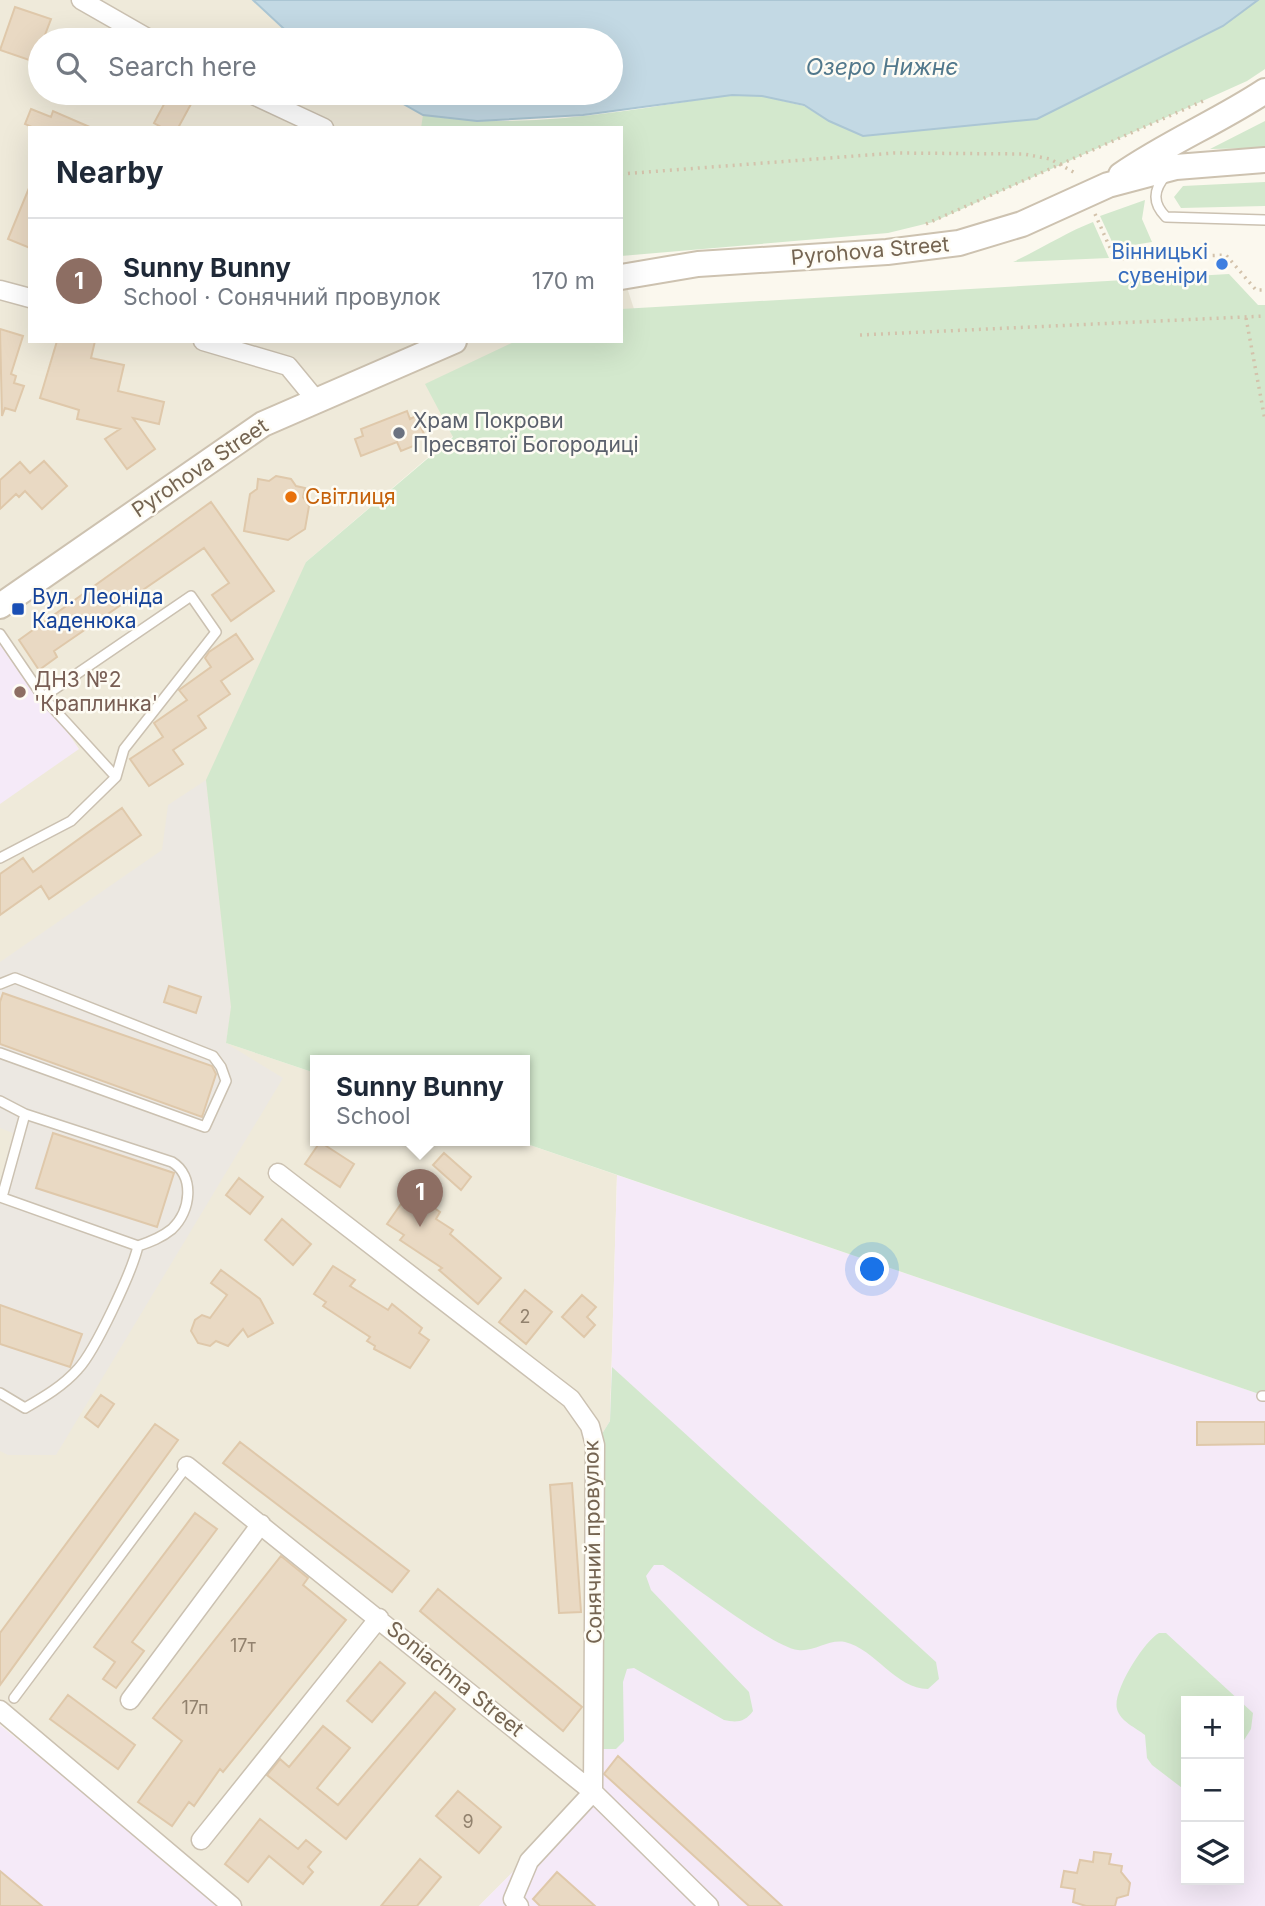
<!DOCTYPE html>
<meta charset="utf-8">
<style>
body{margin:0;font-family:Inter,sans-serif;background:#f2f2f3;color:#1f2937}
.controls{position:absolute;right:21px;bottom:21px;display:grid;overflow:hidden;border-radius:0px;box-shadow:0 7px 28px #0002}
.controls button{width:63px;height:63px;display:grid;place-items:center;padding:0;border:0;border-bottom:2px solid #e0e1e3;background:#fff;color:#1f2937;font:35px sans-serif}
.you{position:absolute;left:873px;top:1270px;width:24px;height:24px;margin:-18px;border:5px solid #fff;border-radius:50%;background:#1a73e8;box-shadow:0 0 0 10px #1a73e833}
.badge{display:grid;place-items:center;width:46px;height:46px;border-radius:50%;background:#72584a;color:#fff;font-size:23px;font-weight:700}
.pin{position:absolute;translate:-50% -58px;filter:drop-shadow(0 2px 4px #0008)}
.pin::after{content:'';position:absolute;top:37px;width:24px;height:21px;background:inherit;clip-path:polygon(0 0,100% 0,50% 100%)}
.popup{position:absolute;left:310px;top:1055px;width:220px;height:91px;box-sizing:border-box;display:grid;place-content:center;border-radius:0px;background:#fff;filter:drop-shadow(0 2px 5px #0005);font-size:23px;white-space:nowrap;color:#747a83}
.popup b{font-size:26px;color:#1f2937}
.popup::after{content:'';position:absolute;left:50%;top:100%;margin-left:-14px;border:14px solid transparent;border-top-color:#fff}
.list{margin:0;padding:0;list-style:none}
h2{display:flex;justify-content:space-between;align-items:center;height:91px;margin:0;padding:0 28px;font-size:30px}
h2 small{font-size:23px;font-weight:400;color:#747a83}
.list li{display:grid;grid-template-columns:46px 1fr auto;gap:21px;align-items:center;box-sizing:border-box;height:126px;padding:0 28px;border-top:2px solid #e0e1e3}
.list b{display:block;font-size:26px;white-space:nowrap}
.list p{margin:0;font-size:23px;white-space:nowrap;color:#747a83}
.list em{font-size:23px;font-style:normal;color:#747a83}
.icon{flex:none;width:38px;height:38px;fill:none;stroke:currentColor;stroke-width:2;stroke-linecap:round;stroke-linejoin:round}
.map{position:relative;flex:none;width:1265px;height:1906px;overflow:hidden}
.search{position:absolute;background:#fff;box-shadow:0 7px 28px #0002;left:28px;top:28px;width:595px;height:77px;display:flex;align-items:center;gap:18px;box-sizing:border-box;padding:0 24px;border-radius:38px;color:#747a83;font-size:26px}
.panel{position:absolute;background:#fff;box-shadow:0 7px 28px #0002;left:28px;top:126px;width:595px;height:217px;border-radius:0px}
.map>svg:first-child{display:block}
.residential{fill:#efeada}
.industrial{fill:#ece8e2}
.education{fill:#f5eaf8;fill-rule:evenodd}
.green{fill:#d3e8cd}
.water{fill:#c3d9e4;stroke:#abc6d4;stroke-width:2}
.building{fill:#e9d9c3;stroke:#dfc8aa;stroke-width:2}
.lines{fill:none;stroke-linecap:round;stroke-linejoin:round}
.lane-casing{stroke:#cbc1b1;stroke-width:12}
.street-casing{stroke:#cbc1b1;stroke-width:21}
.secondary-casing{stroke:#cdc2b0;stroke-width:28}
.path{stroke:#d3c2ab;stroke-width:3.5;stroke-dasharray:2 5;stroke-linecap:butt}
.lane{stroke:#fff;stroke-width:9}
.street{stroke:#fff;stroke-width:18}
.secondary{stroke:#fff;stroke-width:24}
.shop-dot{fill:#3f7fe0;stroke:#fefcf4;stroke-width:2.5}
.worship-dot{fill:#6b7280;stroke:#fefcf4;stroke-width:2.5}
.food-dot{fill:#e8710a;stroke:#fefcf4;stroke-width:2.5}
.transit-dot{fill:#1a4fb4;stroke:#fefcf4;stroke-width:2.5}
.education-dot{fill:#8d6e63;stroke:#fefcf4;stroke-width:2.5}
.labels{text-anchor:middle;stroke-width:5;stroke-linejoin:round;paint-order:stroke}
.number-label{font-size:18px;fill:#92826e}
.street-label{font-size:21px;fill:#756552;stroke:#fefcf4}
.shop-label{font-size:21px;fill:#366cbe;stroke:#fefcf4;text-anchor:end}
.worship-label{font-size:21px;fill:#5b616d;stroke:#fefcf4;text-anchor:start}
.food-label{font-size:21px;fill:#c56008;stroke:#fefcf4;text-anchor:start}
.transit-label{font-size:21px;fill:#164399;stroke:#fefcf4;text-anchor:start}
.education-label{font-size:21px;fill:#785e54;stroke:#fefcf4;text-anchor:start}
.water-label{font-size:23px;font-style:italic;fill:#51788c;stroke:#fefcf4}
</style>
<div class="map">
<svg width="1265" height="1906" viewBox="0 0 1265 1906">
<rect width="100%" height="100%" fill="#fbf8ee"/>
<path class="residential" d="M 0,0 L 253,0 L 296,40 L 40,40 L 40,93 L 384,93 L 422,115 L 579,128 L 30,128 L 30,341 L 564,341 L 306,562 L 226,1043 L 315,1073 L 315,1141 L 518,1141 L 617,1175 L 610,1421 L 595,1446 L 593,1792 L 479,1906 L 224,1906 L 0,1724 Z
M 621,269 L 634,309 L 621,309 Z"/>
<path class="industrial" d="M 206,780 L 231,1007 L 226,1043 L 283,1078 L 56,1455 L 8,1455 L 0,1451 L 0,1182 L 13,1133 L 0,1128 L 0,962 L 162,850 L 168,805 Z"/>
<path class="education" d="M 0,634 L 79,749 L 0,804 Z
M 617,1175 L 1265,1396 L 1265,1906 L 479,1906 L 593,1791 L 595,1445 L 610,1421 ZM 1186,1701 L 1239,1701 L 1239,1880 L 1186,1880 Z
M 0,1725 L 224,1906 L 0,1906 Z"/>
<path class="green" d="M 1258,0 L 1265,0 L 1265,69 L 1247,81 L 933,222 L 888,233 L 621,256 L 621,128 L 421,128 L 423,115 C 524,132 631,109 732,95 L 762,96 L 804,106 L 829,121 L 863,136 L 1037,119 L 1223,26 Z
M 1265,121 L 1265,148 L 1210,149 Z
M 1265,182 L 1265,206 L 1181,208 L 1174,197 L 1183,186 Z
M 1145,200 L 1142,219 L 1152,242 L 1115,248 L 1100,216 Z
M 1093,222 L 1109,258 L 1013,262 C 1041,249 1065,233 1093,222 Z
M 1229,274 L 1258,305 L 1265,305 L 1265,1396 L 518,1141 L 525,1141 L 525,1061 L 315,1061 L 315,1073 L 226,1043 L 231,1007 L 206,780 L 306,562 L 453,437 L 425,384 L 516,341 L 621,341 L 621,309 Z
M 612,1367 L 936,1662 L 939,1679 L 928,1689 C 896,1689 875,1649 845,1642 C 828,1639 815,1652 798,1650 C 773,1647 690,1583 663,1565 L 654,1565 L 646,1576 L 651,1590 L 749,1692 L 753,1711 C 745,1722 737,1723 724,1720 L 634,1668 L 627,1669 L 623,1682 L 624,1741 L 616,1749 L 594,1749 L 595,1445 L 610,1421 Z
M 1159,1633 L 1166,1633 L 1253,1713 L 1251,1729 L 1239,1748 L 1239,1701 L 1186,1701 L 1186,1791 L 1152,1765 L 1147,1758 L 1145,1735 C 1136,1728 1120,1721 1117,1709 C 1112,1692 1144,1641 1159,1633 Z"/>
<path class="water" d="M 253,0 L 1258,0 L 1223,26 L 1037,119 L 863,136 L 829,121 L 804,105 L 762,96 L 732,95 L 583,115 L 477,121 L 423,115 L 384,93 L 611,93 L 611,40 L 296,40 Z"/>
<path class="building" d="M 15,7 L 51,19 L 43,40 L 40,40 L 35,62 L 0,50 Z
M 170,93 L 197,93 L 178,128 L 163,128 L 154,123 Z
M 31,109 L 51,117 L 53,111 L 92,128 L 34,128 L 25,124 Z
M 29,188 L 30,188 L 30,248 L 8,239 Z
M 0,329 L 23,336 L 11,374 L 16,376 L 14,383 L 24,386 L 15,411 L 5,408 L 2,416 Z
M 57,341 L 95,341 L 91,358 L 124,365 L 118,391 L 164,402 L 159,424 L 133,418 L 155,449 L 127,469 L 105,439 L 120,429 L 77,419 L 79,410 L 40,398 Z
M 407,411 L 410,419 L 416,416 L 424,434 L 414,438 L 416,445 L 401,451 L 397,442 L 361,456 L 355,439 L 363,436 L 361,429 Z
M 44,461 L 67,486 L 42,509 L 25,491 L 19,497 L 16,494 L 0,509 L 0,480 L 20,462 L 30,473 Z
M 276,476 L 291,479 L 296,486 L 305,488 L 303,497 L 309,506 L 305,529 L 288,540 L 244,531 L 250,494 L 257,489 L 258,479 L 269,481 Z
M 211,502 L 274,591 L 231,621 L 212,595 L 229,583 L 204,548 L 54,651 L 57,657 L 39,670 L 19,640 Z
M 236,634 L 253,659 L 221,681 L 230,694 L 198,716 L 206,728 L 173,750 L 183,764 L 149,786 L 130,759 L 163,737 L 154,723 L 187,700 L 179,690 L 211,667 L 205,658 L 209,652 Z
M 122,808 L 141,835 L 49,899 L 41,886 L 0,915 L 0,874 L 23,858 L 33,872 Z
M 169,986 L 201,997 L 196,1013 L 164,1002 Z
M 3,993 L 212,1066 L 216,1074 L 202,1117 L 0,1044 L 0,1002 Z
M 53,1133 L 174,1173 L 157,1227 L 36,1188 Z
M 320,1142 L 354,1164 L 340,1187 L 305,1164 Z
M 444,1153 L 471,1177 L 461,1190 L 433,1165 Z
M 239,1178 L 263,1197 L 250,1214 L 226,1195 Z
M 410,1191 L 440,1212 L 436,1219 L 453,1230 L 450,1234 L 501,1278 L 478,1304 L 439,1270 L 442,1268 L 400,1240 L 404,1235 L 387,1224 Z
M 282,1219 L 311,1244 L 293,1265 L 265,1240 Z
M 333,1266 L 355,1280 L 350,1286 L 388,1310 L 392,1304 L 422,1328 L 419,1333 L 429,1340 L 410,1368 L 374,1349 L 375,1346 L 367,1341 L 370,1337 L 323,1306 L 326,1302 L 314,1294 Z
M 221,1270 L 260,1299 L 273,1323 L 248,1337 L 243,1329 L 228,1346 L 216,1341 L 210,1346 L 198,1343 L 191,1331 L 195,1320 L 202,1315 L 210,1318 L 227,1295 L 211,1283 Z
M 525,1290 L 552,1312 L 526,1344 L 499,1322 Z
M 582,1295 L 596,1307 L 587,1317 L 595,1325 L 584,1337 L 562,1317 Z
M 0,1305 L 82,1334 L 70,1367 L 0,1344 Z
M 101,1395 L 114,1404 L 98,1427 L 85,1417 Z
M 1197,1422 L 1265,1422 L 1265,1444 L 1197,1445 Z
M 155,1424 L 178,1440 L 0,1685 L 0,1633 Z
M 240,1442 L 409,1571 L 392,1592 L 223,1463 Z
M 572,1483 L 581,1612 L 559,1613 L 550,1485 Z
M 195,1513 L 217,1529 L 132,1642 L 144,1651 L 116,1688 L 103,1679 L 115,1662 L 94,1647 Z
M 281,1556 L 308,1578 L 303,1585 L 346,1620 L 223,1772 L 220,1769 L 194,1806 L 189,1802 L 172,1826 L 138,1802 L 182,1741 L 153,1718 Z
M 438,1589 L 582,1707 L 563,1731 L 420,1611 Z
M 380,1662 L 405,1683 L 372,1722 L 347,1701 Z
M 435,1692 L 455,1709 L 346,1839 L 267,1775 L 280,1759 L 289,1767 L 323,1726 L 350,1748 L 317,1788 L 338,1805 Z
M 68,1695 L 135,1745 L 118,1769 L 50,1719 Z
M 618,1756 L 782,1906 L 749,1906 L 604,1774 Z
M 458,1791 L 501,1827 L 479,1853 L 436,1816 Z
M 260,1819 L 298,1849 L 306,1840 L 321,1852 L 308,1867 L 313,1872 L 303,1884 L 269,1856 L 248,1882 L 225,1864 Z
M 1094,1852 L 1111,1854 L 1109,1864 L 1122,1866 L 1121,1872 L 1130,1883 L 1128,1895 L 1117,1898 L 1115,1906 L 1086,1906 L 1073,1902 L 1075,1889 L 1061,1887 L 1064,1871 L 1077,1873 L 1080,1860 L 1093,1862 Z
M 420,1859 L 441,1877 L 417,1906 L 381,1906 Z
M 0,1871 L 42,1906 L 0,1906 Z
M 557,1872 L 595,1906 L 540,1906 L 533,1899 Z"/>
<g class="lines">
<g class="lane-casing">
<path id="lane" d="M 1166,175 C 1153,190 1152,203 1166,217 L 1265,220
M 0,634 L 43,697 L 191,596 L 216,632 L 124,749 L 116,777 L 71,821 L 0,858
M 43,697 L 116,777
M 0,984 L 15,978 L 213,1056 L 221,1067 L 226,1081 L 205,1127 L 0,1053
M 0,1101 L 25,1114
M 0,1197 L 138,1246 C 132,1272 95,1351 78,1369 C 63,1386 44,1397 25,1408 L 0,1393
M 2,1197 L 25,1114 L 172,1162 C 195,1176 191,1211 172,1229 C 161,1238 150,1242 138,1246
M 1262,1396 L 1265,1396
M 14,1698 L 187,1466"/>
</g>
<g class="street-casing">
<path id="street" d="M 81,0 L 151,40
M 249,93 L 324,128
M 0,290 L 30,298
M 203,341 L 288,366 L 316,400
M 278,1173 L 571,1399 L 590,1426 L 595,1445 L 593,1792 L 529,1861 L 513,1899 L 519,1906
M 187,1466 L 593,1792 L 709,1906
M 130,1700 L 261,1524
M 0,1710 L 232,1906
M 201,1840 L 379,1618"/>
</g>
<g class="secondary-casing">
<path id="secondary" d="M 1121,175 C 1167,143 1218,122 1265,91
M 621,277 L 698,264 L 887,252 L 959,243 L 1022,224 L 1108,185 L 1176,167 L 1265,160
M 0,606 L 263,424 L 454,341"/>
</g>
<path class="path" d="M 621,174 L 894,153 L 1024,154 L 1050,159 L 1077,174
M 1095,214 L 1115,259 L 1226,255 L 1256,290 L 1265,290
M 926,224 L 1203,101
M 1246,318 L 1265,420
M 860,335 L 1265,316"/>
<use href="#lane" class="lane"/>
<use href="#street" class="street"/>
<use href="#secondary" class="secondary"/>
</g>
<circle class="shop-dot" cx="1222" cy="264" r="7"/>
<circle class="worship-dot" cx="399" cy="433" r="7"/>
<circle class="food-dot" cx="291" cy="497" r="7"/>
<rect class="transit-dot" x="11" y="602" width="14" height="14" rx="3.5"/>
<circle class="education-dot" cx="20" cy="692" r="7"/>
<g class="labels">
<g class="number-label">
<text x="525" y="1323">2</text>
<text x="243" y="1652">17т</text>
<text x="195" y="1714">17п</text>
<text x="468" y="1828">9</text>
</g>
<g class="street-label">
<text transform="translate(870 251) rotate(-5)" y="7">Pyrohova Street</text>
<text transform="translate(200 468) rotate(-34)" y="7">Pyrohova Street</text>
<text transform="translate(593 1542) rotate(-91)" y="7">Сонячний провулок</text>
<text transform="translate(455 1679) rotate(39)" y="7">Soniachna Street</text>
</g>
<g class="shop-label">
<text x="1208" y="259">Вінницькі<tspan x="1208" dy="24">сувеніри</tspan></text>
</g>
<g class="worship-label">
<text x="413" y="428">Храм Покрови<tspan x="413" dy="24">Пресвятої Богородиці</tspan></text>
</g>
<g class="food-label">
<text x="305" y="504">Світлиця</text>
</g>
<g class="transit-label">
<text x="32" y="604">Вул. Леоніда<tspan x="32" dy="24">Каденюка</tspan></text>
</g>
<g class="education-label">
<text x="34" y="687">ДНЗ №2<tspan x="34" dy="24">'Краплинка'</tspan></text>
</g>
<g class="water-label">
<text x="882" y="75">Озеро Нижнє</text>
</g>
</g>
</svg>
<div class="controls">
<button>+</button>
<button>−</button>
<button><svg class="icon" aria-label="layers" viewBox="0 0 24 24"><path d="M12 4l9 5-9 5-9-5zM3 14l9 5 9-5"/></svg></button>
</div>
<div class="you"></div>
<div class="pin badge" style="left:420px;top:1227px;background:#8d6e63">1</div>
<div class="popup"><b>Sunny Bunny</b>School</div>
<div class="search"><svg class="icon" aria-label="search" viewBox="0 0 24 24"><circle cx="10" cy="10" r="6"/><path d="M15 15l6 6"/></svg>Search here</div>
<section class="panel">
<h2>Nearby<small></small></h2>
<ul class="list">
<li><span class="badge" style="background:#8d6e63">1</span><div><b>Sunny Bunny</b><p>School · Сонячний провулок</p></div><em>170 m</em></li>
</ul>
</section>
</div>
